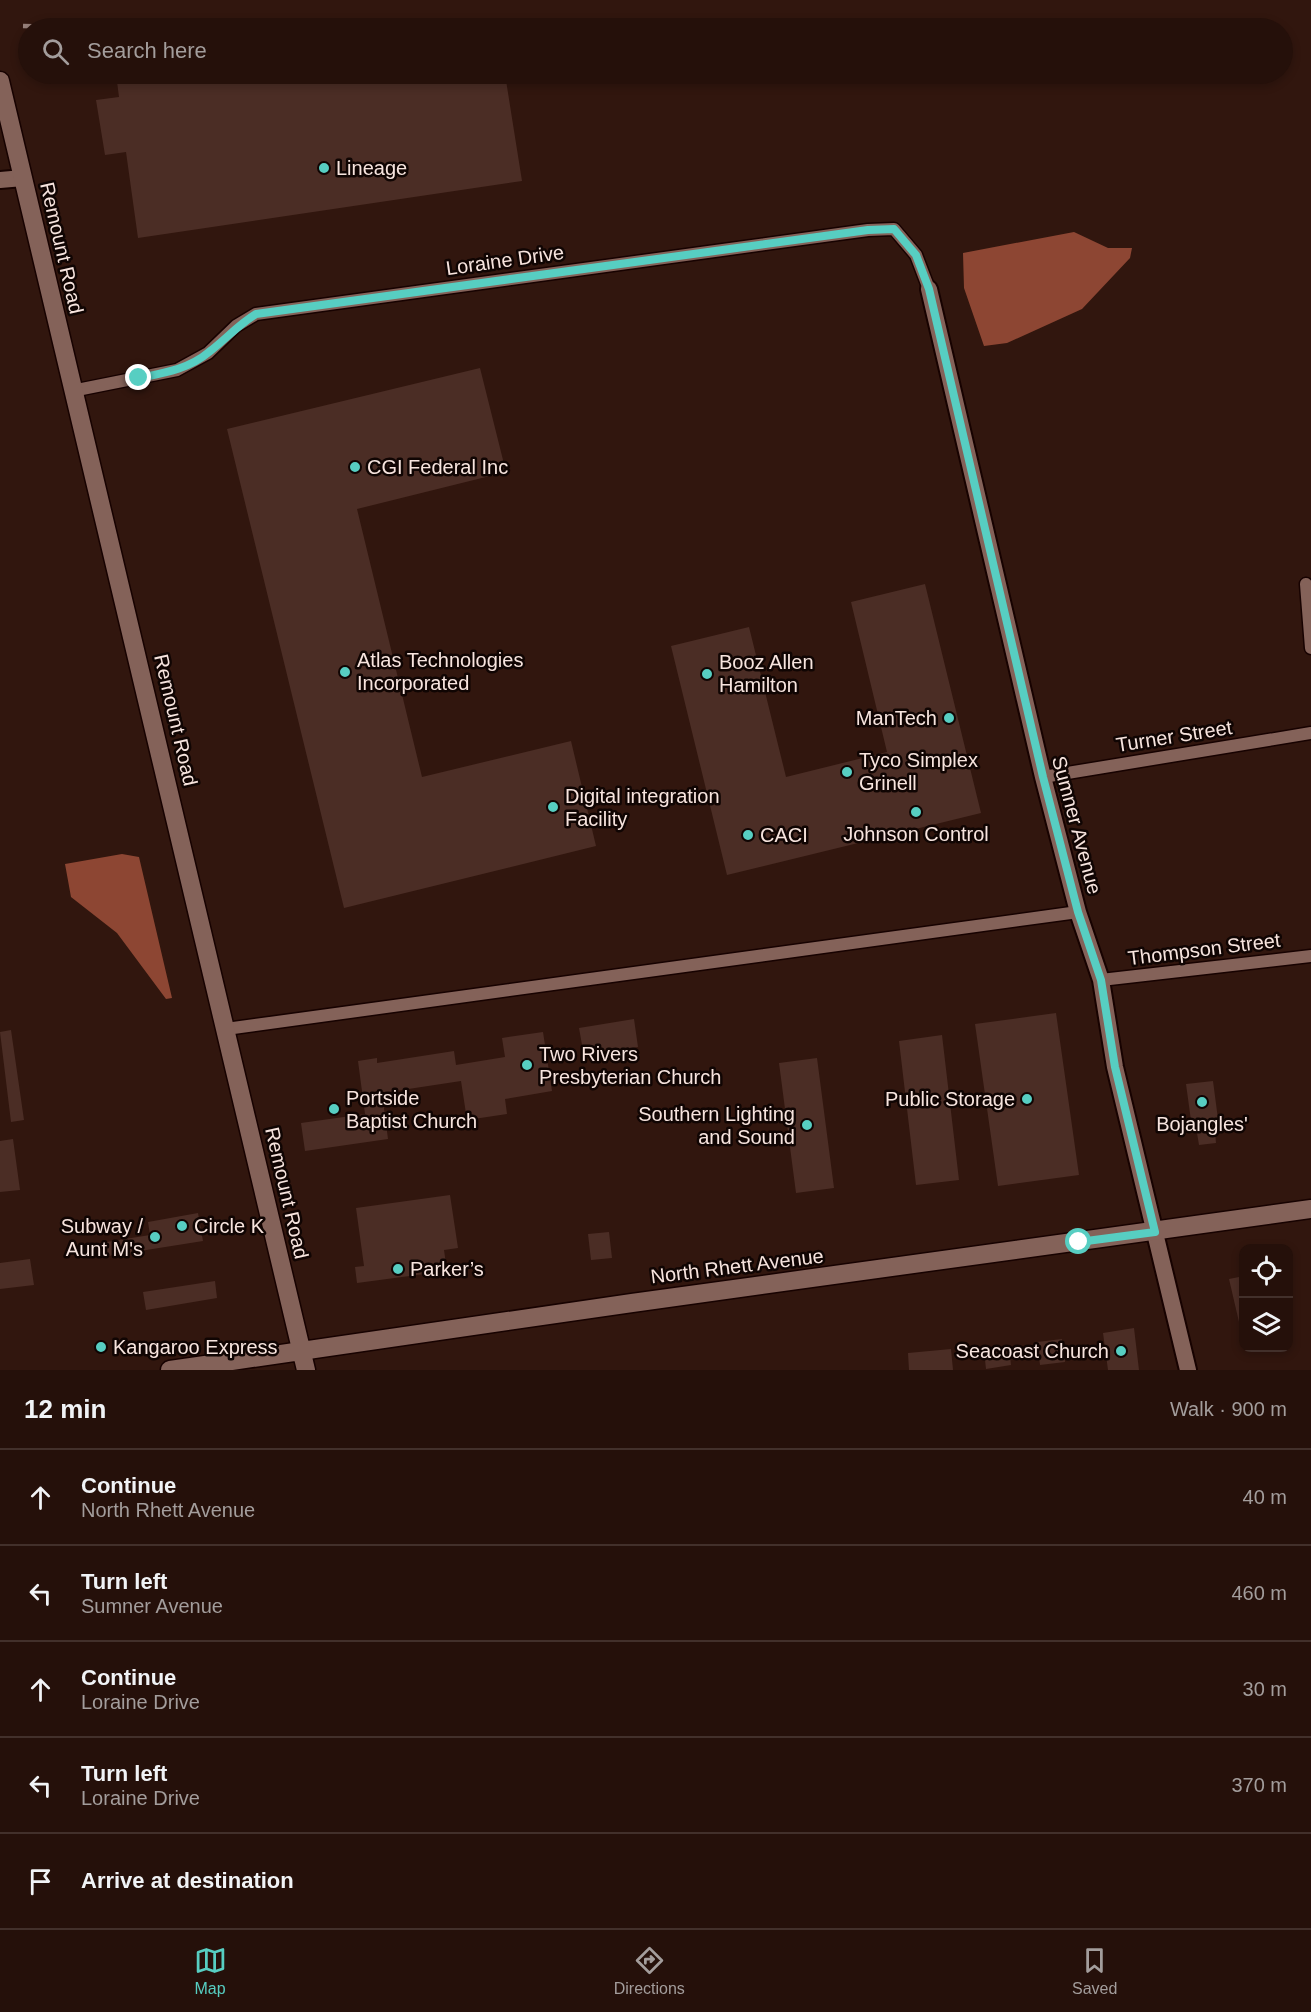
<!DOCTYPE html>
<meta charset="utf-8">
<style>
body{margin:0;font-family:Arial,sans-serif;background:#2d1913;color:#f1f3f6}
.controls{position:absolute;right:18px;bottom:18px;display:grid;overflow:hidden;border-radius:12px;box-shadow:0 3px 9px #0003}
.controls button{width:54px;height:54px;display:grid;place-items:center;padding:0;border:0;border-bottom:2px solid #42302b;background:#25100a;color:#f1f3f6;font:30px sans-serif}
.stop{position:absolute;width:18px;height:18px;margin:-14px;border:4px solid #57cec2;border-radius:50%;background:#fff}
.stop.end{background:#57cec2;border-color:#fff;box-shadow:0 2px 6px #0008}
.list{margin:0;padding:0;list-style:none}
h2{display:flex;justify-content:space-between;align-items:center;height:78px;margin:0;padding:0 24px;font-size:26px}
h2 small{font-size:20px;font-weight:400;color:#a39d9c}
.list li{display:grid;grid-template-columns:39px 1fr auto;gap:18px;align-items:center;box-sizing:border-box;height:96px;padding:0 24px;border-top:2px solid #42302b}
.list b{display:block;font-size:22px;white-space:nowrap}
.list p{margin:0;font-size:20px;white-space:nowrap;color:#a39d9c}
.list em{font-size:20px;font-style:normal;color:#a39d9c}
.icon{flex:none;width:33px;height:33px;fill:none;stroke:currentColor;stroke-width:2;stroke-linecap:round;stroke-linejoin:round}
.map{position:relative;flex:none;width:1311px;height:1370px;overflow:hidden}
.search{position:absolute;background:#25100a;box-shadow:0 3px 9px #0003;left:18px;right:18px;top:18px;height:66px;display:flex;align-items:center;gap:15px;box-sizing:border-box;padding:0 21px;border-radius:33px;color:#a39d9c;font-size:22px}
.sheet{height:558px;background:#25100a}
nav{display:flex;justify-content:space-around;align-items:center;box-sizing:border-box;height:84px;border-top:2px solid #42302b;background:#25100a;font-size:16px;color:#a39d9c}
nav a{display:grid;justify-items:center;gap:3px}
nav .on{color:#57cec2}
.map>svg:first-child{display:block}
.water{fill:#8d4633}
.building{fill:#4b2d25}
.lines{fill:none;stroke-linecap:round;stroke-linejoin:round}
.minor-casing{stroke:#170200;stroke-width:15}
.tertiary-casing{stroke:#170200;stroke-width:20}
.secondary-casing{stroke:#170200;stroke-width:21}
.minor{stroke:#846259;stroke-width:12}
.tertiary{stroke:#846259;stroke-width:16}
.secondary{stroke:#846259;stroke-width:18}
.rail{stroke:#967f79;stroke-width:4.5;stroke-dasharray:10 10;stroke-linecap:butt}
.route{stroke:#57cec2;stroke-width:8}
.poi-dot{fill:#57cec2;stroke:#100503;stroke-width:2}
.labels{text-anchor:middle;stroke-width:5;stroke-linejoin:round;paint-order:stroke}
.poi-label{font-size:20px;fill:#f7e4de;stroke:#100503;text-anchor:start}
.street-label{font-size:20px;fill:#f7e4de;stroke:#100503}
</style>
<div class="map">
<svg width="1311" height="1370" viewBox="0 0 1311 1370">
<rect width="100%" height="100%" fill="#31160e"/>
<path class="water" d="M 1074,232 L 1108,248 L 1132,248 L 1130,258 L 1082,309 L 1007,343 L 984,346 L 964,288 L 963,253 Z
M 122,854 L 139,857 L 172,998 L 166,999 L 117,933 L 71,897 L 65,864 Z"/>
<path class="building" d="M 116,74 L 505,74 L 522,181 L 138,238 L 126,152 L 105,155 L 96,100 L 119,97 Z
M 480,368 L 506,472 L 357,509 L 422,777 L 571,741 L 596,846 L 344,908 L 227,429 Z
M 925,584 L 981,813 L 727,875 L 671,646 L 749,627 L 786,777 L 887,752 L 851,602 Z
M 1056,1013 L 1079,1175 L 998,1186 L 975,1024 Z
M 634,1019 L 638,1047 L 584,1056 L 579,1028 Z
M 11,1030 L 24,1120 L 11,1122 L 0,1032 Z
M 543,1032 L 552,1091 L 505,1099 L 507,1114 L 467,1120 L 461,1081 L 382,1093 L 388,1139 L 305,1151 L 301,1123 L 365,1114 L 358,1061 L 377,1058 L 377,1063 L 454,1051 L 456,1065 L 505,1057 L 502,1038 Z
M 942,1035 L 959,1180 L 916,1185 L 899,1041 Z
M 817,1058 L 834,1188 L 796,1193 L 779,1063 Z
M 1213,1081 L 1218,1119 L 1214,1120 L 1216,1143 L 1199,1145 L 1196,1127 L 1192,1128 L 1186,1084 Z
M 13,1139 L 20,1190 L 0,1192 L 0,1141 Z
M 450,1195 L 458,1248 L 444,1250 L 447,1271 L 357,1283 L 355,1267 L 364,1266 L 356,1208 Z
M 198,1213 L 203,1241 L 96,1258 L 94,1244 L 150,1235 L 148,1222 Z
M 609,1232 L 612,1258 L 591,1260 L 588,1234 Z
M 30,1259 L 34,1285 L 0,1289 L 0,1263 Z
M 1244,1276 L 1244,1322 L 1239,1322 L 1229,1279 Z
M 215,1281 L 217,1298 L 146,1310 L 143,1292 Z
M 1134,1328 L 1139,1370 L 1108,1370 L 1103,1333 Z
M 1062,1339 L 1065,1362 L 1040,1365 L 1037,1342 Z
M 1009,1347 L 1011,1365 L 986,1369 L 984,1351 Z
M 951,1349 L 953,1370 L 909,1370 L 908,1353 Z"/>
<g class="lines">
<g class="minor-casing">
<path id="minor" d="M 72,391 L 177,370 L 208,353 L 236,326 L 256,314 L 868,230 L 894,229 L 916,255 L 929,289
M 1306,584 L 1311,648
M 1043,777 L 1311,733
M 1101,980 L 1311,956
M 226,1029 L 1078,912"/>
</g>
<g class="tertiary-casing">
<path id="tertiary" d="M 0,180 L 23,178
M 929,289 L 1043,777 L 1078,912 L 1101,980 L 1115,1067 L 1188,1370"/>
</g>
<g class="secondary-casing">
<path id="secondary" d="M 0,81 L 306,1370
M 170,1370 L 632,1303 L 1311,1209"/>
</g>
<use href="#minor" class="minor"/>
<use href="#tertiary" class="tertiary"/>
<use href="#secondary" class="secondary"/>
<path class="rail" d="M 23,26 L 80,28"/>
</g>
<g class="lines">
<path class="route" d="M 139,378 C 164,373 189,369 209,352 C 226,339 238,325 256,314 L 868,230 L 894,229 L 916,255 L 929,289 L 1043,777 L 1078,912 L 1101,980 L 1115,1067 L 1155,1232 L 1079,1242"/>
</g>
<g class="poi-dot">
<circle cx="324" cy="168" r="6"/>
<circle cx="355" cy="467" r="6"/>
<circle cx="345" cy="672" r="6"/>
<circle cx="707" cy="674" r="6"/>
<circle cx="949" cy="718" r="6"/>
<circle cx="847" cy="772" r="6"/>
<circle cx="553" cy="807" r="6"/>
<circle cx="916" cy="812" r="6"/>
<circle cx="748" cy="835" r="6"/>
<circle cx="527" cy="1065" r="6"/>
<circle cx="1027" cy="1099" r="6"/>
<circle cx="1202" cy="1102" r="6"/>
<circle cx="334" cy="1109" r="6"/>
<circle cx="807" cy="1125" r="6"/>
<circle cx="182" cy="1226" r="6"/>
<circle cx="155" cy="1237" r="6"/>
<circle cx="398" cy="1269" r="6"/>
<circle cx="101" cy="1347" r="6"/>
<circle cx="1121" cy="1351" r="6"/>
</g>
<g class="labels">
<g class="poi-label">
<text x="336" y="175">Lineage</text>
<text x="367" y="474">CGI Federal Inc</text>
<text x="357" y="667">Atlas Technologies<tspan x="357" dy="23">Incorporated</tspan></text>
<text x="719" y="669">Booz Allen<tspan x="719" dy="23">Hamilton</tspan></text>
<text x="937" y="725" text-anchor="end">ManTech</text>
<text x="859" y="767">Tyco Simplex<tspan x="859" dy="23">Grinell</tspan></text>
<text x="565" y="803">Digital integration<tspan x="565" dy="23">Facility</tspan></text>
<text x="916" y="841" text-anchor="middle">Johnson Control</text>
<text x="760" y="842">CACI</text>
<text x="539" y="1061">Two Rivers<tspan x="539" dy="23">Presbyterian Church</tspan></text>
<text x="346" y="1105">Portside<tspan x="346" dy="23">Baptist Church</tspan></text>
<text x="1015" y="1106" text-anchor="end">Public Storage</text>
<text x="795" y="1121" text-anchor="end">Southern Lighting<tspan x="795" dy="23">and Sound</tspan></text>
<text x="1202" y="1131" text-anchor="middle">Bojangles'</text>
<text x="143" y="1233" text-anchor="end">Subway /<tspan x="143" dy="23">Aunt M's</tspan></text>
<text x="194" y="1233">Circle K</text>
<text x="410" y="1276">Parker’s</text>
<text x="113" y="1354">Kangaroo Express</text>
<text x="1109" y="1358" text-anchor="end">Seacoast Church</text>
</g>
<g class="street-label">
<text transform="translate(62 248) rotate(77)" y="7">Remount Road</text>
<text transform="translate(505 260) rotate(-8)" y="7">Loraine Drive</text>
<text transform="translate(176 720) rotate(77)" y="7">Remount Road</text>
<text transform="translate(1174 736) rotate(-9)" y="7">Turner Street</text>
<text transform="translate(1077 825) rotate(75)" y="7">Sumner Avenue</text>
<text transform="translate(1204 949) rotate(-7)" y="7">Thompson Street</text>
<text transform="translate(287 1193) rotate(77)" y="7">Remount Road</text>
<text transform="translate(737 1266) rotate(-7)" y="7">North Rhett Avenue</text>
</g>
</g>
</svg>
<div class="controls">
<button><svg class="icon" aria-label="locate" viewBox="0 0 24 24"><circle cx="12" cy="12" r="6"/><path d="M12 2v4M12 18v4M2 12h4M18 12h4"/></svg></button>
<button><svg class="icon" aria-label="layers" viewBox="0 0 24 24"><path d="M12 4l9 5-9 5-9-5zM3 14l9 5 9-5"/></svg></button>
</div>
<div class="stop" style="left:1079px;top:1242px"></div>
<div class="stop end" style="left:139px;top:378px"></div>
<div class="search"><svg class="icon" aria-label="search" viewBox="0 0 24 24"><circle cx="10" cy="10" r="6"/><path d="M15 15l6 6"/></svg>Search here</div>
</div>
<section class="sheet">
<h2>12 min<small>Walk · 900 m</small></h2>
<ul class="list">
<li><svg class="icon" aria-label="ahead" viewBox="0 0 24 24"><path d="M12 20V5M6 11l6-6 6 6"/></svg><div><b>Continue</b><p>North Rhett Avenue</p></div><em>40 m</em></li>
<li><svg class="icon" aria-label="left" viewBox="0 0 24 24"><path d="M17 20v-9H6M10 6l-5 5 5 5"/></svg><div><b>Turn left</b><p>Sumner Avenue</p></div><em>460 m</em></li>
<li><svg class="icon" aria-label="ahead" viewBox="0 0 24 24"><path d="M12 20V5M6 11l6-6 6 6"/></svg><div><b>Continue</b><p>Loraine Drive</p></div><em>30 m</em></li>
<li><svg class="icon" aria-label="left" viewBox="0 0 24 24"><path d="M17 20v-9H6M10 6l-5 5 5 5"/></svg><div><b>Turn left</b><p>Loraine Drive</p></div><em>370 m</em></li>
<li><svg class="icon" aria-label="arrive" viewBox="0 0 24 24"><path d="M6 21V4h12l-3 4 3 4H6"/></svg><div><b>Arrive at destination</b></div></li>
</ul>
</section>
<nav>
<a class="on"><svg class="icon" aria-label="map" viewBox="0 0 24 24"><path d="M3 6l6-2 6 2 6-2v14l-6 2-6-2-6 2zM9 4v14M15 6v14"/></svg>Map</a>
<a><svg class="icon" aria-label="directions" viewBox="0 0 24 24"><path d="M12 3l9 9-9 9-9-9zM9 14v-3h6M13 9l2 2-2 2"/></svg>Directions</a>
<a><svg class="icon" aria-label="saved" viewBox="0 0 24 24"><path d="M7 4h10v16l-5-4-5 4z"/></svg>Saved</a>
</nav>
